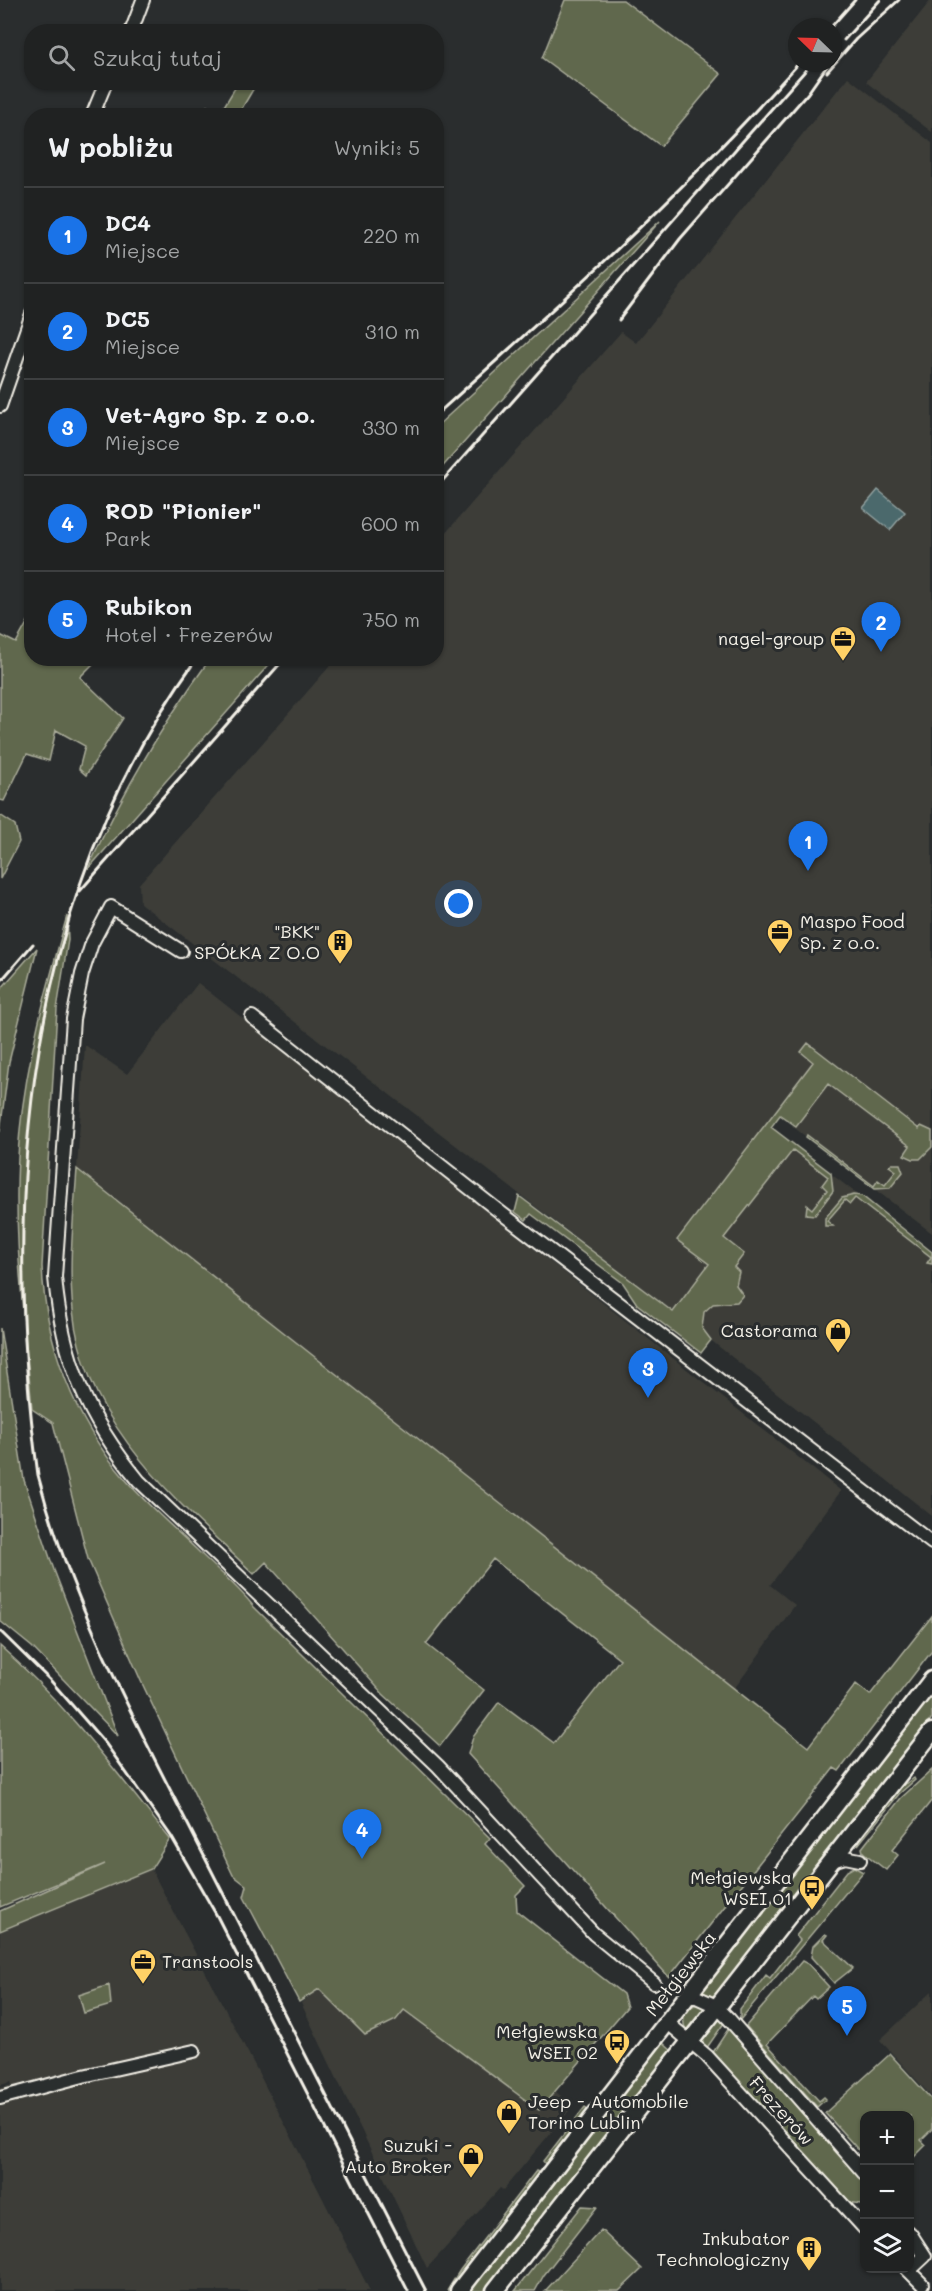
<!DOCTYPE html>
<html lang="pl">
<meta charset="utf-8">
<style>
body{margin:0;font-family:Mali,sans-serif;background:#2d2f2f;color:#f1f3f6}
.controls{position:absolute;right:18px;bottom:18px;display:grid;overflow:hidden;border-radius:12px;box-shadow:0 2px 4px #0004}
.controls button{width:54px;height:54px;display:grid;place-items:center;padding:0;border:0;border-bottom:2px solid #3d3f40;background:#202222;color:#f1f3f6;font:30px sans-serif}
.compass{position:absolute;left:788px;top:18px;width:54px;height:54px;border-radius:50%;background:#202222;box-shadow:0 2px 4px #0004;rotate:293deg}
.you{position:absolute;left:459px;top:904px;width:21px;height:21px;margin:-15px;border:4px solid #fff;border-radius:50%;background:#1a73e8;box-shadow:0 0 0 9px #1a73e833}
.badge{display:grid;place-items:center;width:39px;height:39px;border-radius:50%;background:#1a73e8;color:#fff;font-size:20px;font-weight:700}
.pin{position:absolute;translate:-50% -50px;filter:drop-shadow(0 2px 3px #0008)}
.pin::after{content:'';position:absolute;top:32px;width:21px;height:18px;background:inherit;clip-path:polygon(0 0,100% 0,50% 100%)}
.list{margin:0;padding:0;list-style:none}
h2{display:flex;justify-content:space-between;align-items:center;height:78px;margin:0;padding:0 24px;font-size:26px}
h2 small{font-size:20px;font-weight:400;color:#a2a4a5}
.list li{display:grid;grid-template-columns:39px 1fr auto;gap:18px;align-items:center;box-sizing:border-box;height:96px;padding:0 24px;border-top:2px solid #3d3f40}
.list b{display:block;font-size:22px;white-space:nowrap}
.list p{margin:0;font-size:20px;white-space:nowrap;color:#a2a4a5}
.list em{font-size:20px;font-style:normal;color:#a2a4a5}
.icon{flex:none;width:33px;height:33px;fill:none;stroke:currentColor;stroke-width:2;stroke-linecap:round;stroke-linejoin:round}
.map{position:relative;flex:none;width:932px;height:2291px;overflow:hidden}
.search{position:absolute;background:#202222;box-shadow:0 2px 4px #0004;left:24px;top:24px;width:420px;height:66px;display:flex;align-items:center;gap:15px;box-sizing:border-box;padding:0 21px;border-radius:24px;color:#a2a4a5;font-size:22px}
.panel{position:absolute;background:#202222;box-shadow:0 2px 4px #0004;left:24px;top:108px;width:420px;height:558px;border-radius:24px}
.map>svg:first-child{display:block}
.built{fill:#3d3e39}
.green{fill:#60674d;stroke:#aaac9a;stroke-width:1.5}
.water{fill:#4b696c;stroke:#8f9f9e;stroke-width:1.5}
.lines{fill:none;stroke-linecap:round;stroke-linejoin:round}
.minor-casing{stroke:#f4f1e8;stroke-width:16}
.secondary-casing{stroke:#f4f1e8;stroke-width:21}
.minor{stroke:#2a2d2e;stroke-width:12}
.secondary{stroke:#2a2d2e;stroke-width:16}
.rail{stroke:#f4f1e8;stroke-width:3}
.labels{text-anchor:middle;stroke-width:6;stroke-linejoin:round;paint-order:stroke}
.poi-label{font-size:18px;fill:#f4f1e8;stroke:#2a2d2e;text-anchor:end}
.street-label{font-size:18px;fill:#f4f1e8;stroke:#2a2d2e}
</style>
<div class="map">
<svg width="932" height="2291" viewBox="0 0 932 2291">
<rect width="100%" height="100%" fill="#2a2d2e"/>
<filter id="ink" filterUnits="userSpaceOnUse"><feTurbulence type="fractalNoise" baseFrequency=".0167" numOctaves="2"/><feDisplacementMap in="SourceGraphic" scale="12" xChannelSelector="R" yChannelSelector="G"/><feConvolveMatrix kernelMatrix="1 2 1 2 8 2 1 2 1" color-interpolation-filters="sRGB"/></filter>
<g filter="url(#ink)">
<path class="built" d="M 931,0 L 932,0 L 932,132 L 866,82 Z
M 848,77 L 932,143 L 932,1233 L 792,1126 L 831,1076 L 814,1062 L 677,1239 L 709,1264 L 673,1312 L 140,903 L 139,884 L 336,659 L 436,658 L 437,543 L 621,332 L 636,343 Z
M 198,983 L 841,1491 L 770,1585 L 795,1605 L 734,1689 L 77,1169 L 85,1045 L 127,1074 Z
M 791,1143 L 932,1252 L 932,1516 L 679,1315 L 730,1250 L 717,1239 Z
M 151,1869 L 255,2066 L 370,2291 L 0,2291 L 0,2088 L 12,2085 L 11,2082 L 0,2085 L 0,1931 Z
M 318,1989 L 404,2010 L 539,2110 L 555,2091 L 573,2106 L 503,2190 L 500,2188 L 427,2268 L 301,2003 Z
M 932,1991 L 932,2097 L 880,2040 Z"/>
<path class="green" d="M 565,0 L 623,0 L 721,74 L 661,146 L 542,58 Z
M 238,83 L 252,83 L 255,86 L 238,115 L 202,115 L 207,106 L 220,113 Z
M 660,221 L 437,473 L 437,426 Z
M 31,616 L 32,658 L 98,659 L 80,677 L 123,718 L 86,775 L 79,769 L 85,746 L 56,730 L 49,761 L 27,754 L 4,801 L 0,800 L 0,635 L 16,643 Z
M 210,659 L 274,659 L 88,869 C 121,794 162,725 210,659 Z
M 0,815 L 15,825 L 19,842 L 0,879 Z
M 67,916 L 68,940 L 57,1009 L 42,1266 C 45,1343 74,1420 125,1479 C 146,1504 172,1526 196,1549 C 216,1569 237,1585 254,1607 L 490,1838 L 485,1844 L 525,1886 L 516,1895 L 517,1911 L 623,1994 L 627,2007 L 539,2110 L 404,2010 L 396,2020 L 365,2035 L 319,1989 L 299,2002 L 244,1897 L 247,1886 L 233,1875 L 141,1681 L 88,1559 L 53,1423 L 32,1409 C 24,1317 11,1223 20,1130 C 27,1057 47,987 67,916 Z
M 37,948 L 9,1062 L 0,1132 L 0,990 Z
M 808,1043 L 919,1129 L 921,1126 L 932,1131 L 932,1147 L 920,1159 L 913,1159 L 904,1155 L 910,1146 L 828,1084 L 796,1126 L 780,1115 L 771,1127 L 831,1173 L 833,1191 L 815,1215 L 806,1214 L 807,1205 L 812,1209 L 827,1190 L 822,1185 L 828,1177 L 793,1150 L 724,1238 L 744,1254 L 734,1267 L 739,1272 L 736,1285 L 743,1295 L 737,1302 L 713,1304 L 704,1312 L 702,1328 L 711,1340 L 701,1353 L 637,1304 L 623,1283 L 531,1214 L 526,1220 L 515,1212 L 519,1196 L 673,1312 L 709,1264 L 677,1240 L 813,1062 L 801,1052 Z
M 807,1135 L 874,1186 L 878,1180 L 885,1185 L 896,1171 L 889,1166 L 891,1164 L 900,1164 L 903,1172 L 890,1188 L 875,1189 L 806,1137 Z
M 77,1169 L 808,1747 L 856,1684 L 870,1695 L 932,1616 L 932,1651 L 839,1771 L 834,1768 L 669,1977 L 468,1754 L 473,1737 L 499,1702 L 554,1743 L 620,1659 L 493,1559 L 426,1644 L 484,1690 L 440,1746 L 383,1694 L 266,1562 L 254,1574 C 177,1500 84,1425 73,1310 C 68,1263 74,1215 77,1169 Z
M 854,1195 L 862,1196 L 932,1252 L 932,1264 L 927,1263 L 931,1257 L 855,1198 L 850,1204 L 845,1200 L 827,1221 L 833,1226 L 825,1226 L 825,1218 L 842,1198 Z
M 0,1328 L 24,1480 L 54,1570 L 118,1736 L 32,1647 L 0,1621 Z
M 0,1646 C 65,1703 116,1772 170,1839 L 151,1869 L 0,1931 L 0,1911 L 105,1864 L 0,1907 Z
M 932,1694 L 932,1718 L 715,1997 L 702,1992 Z
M 932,1770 L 932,1800 L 892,1850 L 898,1855 L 886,1870 L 863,1852 L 862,1848 L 901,1798 Z
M 914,1778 L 915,1780 L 899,1794 L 858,1845 L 860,1838 L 899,1788 Z
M 854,1867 L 863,1872 L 740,2020 L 740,2009 L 766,1975 L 770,1978 L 800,1940 L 796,1936 L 847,1871 Z
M 825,1934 L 827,1935 L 823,1940 L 853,1968 L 834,1983 L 811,1957 L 813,1946 Z
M 802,1961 L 808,1964 L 829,1987 L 816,1999 L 813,1996 L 767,2044 L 819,2101 L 824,2097 L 826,2099 L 817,2107 L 746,2026 Z
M 109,1985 L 111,2005 L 84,2013 L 79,1995 Z
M 699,2004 L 706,2006 L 686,2030 C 680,2018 686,2006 699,2004 Z
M 719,2017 L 724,2023 L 706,2049 L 699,2042 Z
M 729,2028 L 864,2178 L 864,2202 L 861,2204 L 847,2202 L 712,2054 Z
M 663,2043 L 672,2051 L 488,2291 L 470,2291 Z
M 890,2054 L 932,2100 L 932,2129 L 921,2140 L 926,2145 L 910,2161 L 910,2116 L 864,2116 L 864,2156 L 825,2113 Z
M 585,2107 L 588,2109 L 586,2113 L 546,2165 L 543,2161 Z
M 536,2171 L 540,2173 L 447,2291 L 460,2270 Z
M 582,2206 L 597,2207 L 544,2275 L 535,2291 L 515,2291 Z
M 601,2230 L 642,2269 L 619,2291 L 545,2291 Z"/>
<path class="water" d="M 878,490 L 905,512 L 890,530 L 863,508 Z"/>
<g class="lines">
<g class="minor-casing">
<path id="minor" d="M 131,32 L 143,0
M 92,116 L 106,82
M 0,406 L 32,314
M 181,951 L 111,907 L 92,943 L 82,974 L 73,1019 L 55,1277 C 62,1359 87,1418 139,1481 L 438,1766 L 594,1934 L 654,1983
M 252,1017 L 500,1212 L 932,1543
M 832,1861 L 845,1857 L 860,1860
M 690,1994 L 716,2006 L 729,2019 L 864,2173
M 668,2023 L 707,2056 L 864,2228
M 0,2098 L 83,2076 L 194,2051
M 906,2268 L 922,2284
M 909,2271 L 925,2256 L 910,2233"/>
</g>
<g class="secondary-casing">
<path id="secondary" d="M 459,2291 L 932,1680
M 495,2291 L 932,1732"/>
</g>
<use href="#minor" class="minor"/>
<use href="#secondary" class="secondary"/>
<path class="rail" d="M 831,27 L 855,0
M 844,40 L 880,0
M 827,72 L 856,39 L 899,0
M 619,320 L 680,239 L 808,93 L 829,63
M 436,415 C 562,302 687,189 799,63
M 436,488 L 812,63
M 197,658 C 26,893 0,1193 38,1475 C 72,1607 139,1728 200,1848 C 276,1996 350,2144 426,2291
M 80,891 L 285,658
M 0,982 L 33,944
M 0,1631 L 51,1681 L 106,1744 L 171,1836 L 217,1916 L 408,2291"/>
</g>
</g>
<defs>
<g id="office-pin" transform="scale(1.35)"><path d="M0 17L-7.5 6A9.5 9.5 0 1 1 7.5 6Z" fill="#ffd166" stroke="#2a2d2e"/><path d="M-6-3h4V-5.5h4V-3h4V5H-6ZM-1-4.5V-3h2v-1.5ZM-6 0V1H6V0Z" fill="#111"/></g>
<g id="building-pin" transform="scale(1.35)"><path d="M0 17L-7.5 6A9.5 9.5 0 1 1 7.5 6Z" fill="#ffd166" stroke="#2a2d2e"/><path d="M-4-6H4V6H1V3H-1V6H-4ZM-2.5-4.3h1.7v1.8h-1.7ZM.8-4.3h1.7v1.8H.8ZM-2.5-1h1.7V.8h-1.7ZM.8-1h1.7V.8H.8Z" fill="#111"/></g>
<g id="shop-pin" transform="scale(1.35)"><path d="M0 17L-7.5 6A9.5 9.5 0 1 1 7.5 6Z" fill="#ffd166" stroke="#2a2d2e"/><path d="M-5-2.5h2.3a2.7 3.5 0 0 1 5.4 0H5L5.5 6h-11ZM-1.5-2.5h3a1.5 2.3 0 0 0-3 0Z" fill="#111"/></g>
<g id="bus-pin" transform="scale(1.35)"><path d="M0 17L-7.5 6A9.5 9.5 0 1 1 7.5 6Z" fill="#ffd166" stroke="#2a2d2e"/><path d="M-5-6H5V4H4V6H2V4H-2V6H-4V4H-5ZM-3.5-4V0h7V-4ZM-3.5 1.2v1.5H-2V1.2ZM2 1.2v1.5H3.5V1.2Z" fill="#111"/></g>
</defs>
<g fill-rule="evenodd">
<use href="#office-pin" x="843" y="639"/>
<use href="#office-pin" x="780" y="932"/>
<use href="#building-pin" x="340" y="942"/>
<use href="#shop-pin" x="838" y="1331"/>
<use href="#bus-pin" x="812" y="1888"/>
<use href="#office-pin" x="143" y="1962"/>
<use href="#bus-pin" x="617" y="2042"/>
<use href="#shop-pin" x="509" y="2112"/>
<use href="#shop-pin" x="471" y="2156"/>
<use href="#building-pin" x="809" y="2249"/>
</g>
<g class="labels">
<g class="poi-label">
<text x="824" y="645">nagel-group</text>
<text x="800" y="928" text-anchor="start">Maspo Food<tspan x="800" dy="21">Sp. z o.o.</tspan></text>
<text x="320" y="938">"BKK"<tspan x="320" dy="21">SPÓŁKA Z O.O</tspan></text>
<text x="818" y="1337">Castorama</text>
<text x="792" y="1884">Mełgiewska<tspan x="792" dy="21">WSEI 01</tspan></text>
<text x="162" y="1968" text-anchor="start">Transtools</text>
<text x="598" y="2038">Mełgiewska<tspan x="598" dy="21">WSEI 02</tspan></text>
<text x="528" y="2108" text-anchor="start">Jeep - Automobile<tspan x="528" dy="21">Torino Lublin</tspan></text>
<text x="452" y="2152">Suzuki -<tspan x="452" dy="21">Auto Broker</tspan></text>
<text x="790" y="2245">Inkubator<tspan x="790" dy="21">Technologiczny</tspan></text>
</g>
<g class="street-label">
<text transform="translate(681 1974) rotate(-52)" y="6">Mełgiewska</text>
<text transform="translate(781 2111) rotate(48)" y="6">Frezerów</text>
</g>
</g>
</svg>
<div class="controls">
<button>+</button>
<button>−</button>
<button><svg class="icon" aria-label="layers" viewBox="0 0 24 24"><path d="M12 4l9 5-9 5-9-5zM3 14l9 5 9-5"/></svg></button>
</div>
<svg class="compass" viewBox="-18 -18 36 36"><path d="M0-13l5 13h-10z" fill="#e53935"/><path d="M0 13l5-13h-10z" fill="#a2a4a5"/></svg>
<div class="you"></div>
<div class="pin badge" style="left:808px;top:871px">1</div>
<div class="pin badge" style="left:881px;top:652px">2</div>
<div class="pin badge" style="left:648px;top:1398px">3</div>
<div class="pin badge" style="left:362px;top:1859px">4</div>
<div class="pin badge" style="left:847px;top:2036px">5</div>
<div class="search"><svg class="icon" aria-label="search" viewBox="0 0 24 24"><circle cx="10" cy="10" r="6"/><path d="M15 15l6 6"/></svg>Szukaj tutaj</div>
<section class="panel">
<h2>W pobliżu<small>Wyniki: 5</small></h2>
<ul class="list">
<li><span class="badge">1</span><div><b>DC4</b><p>Miejsce</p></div><em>220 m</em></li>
<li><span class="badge">2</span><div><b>DC5</b><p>Miejsce</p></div><em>310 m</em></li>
<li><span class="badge">3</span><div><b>Vet-Agro Sp. z o.o.</b><p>Miejsce</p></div><em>330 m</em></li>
<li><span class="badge">4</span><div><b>ROD &quot;Pionier&quot;</b><p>Park</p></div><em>600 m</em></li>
<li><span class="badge">5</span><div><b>Rubikon</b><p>Hotel · Frezerów</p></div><em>750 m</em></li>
</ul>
</section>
</div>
